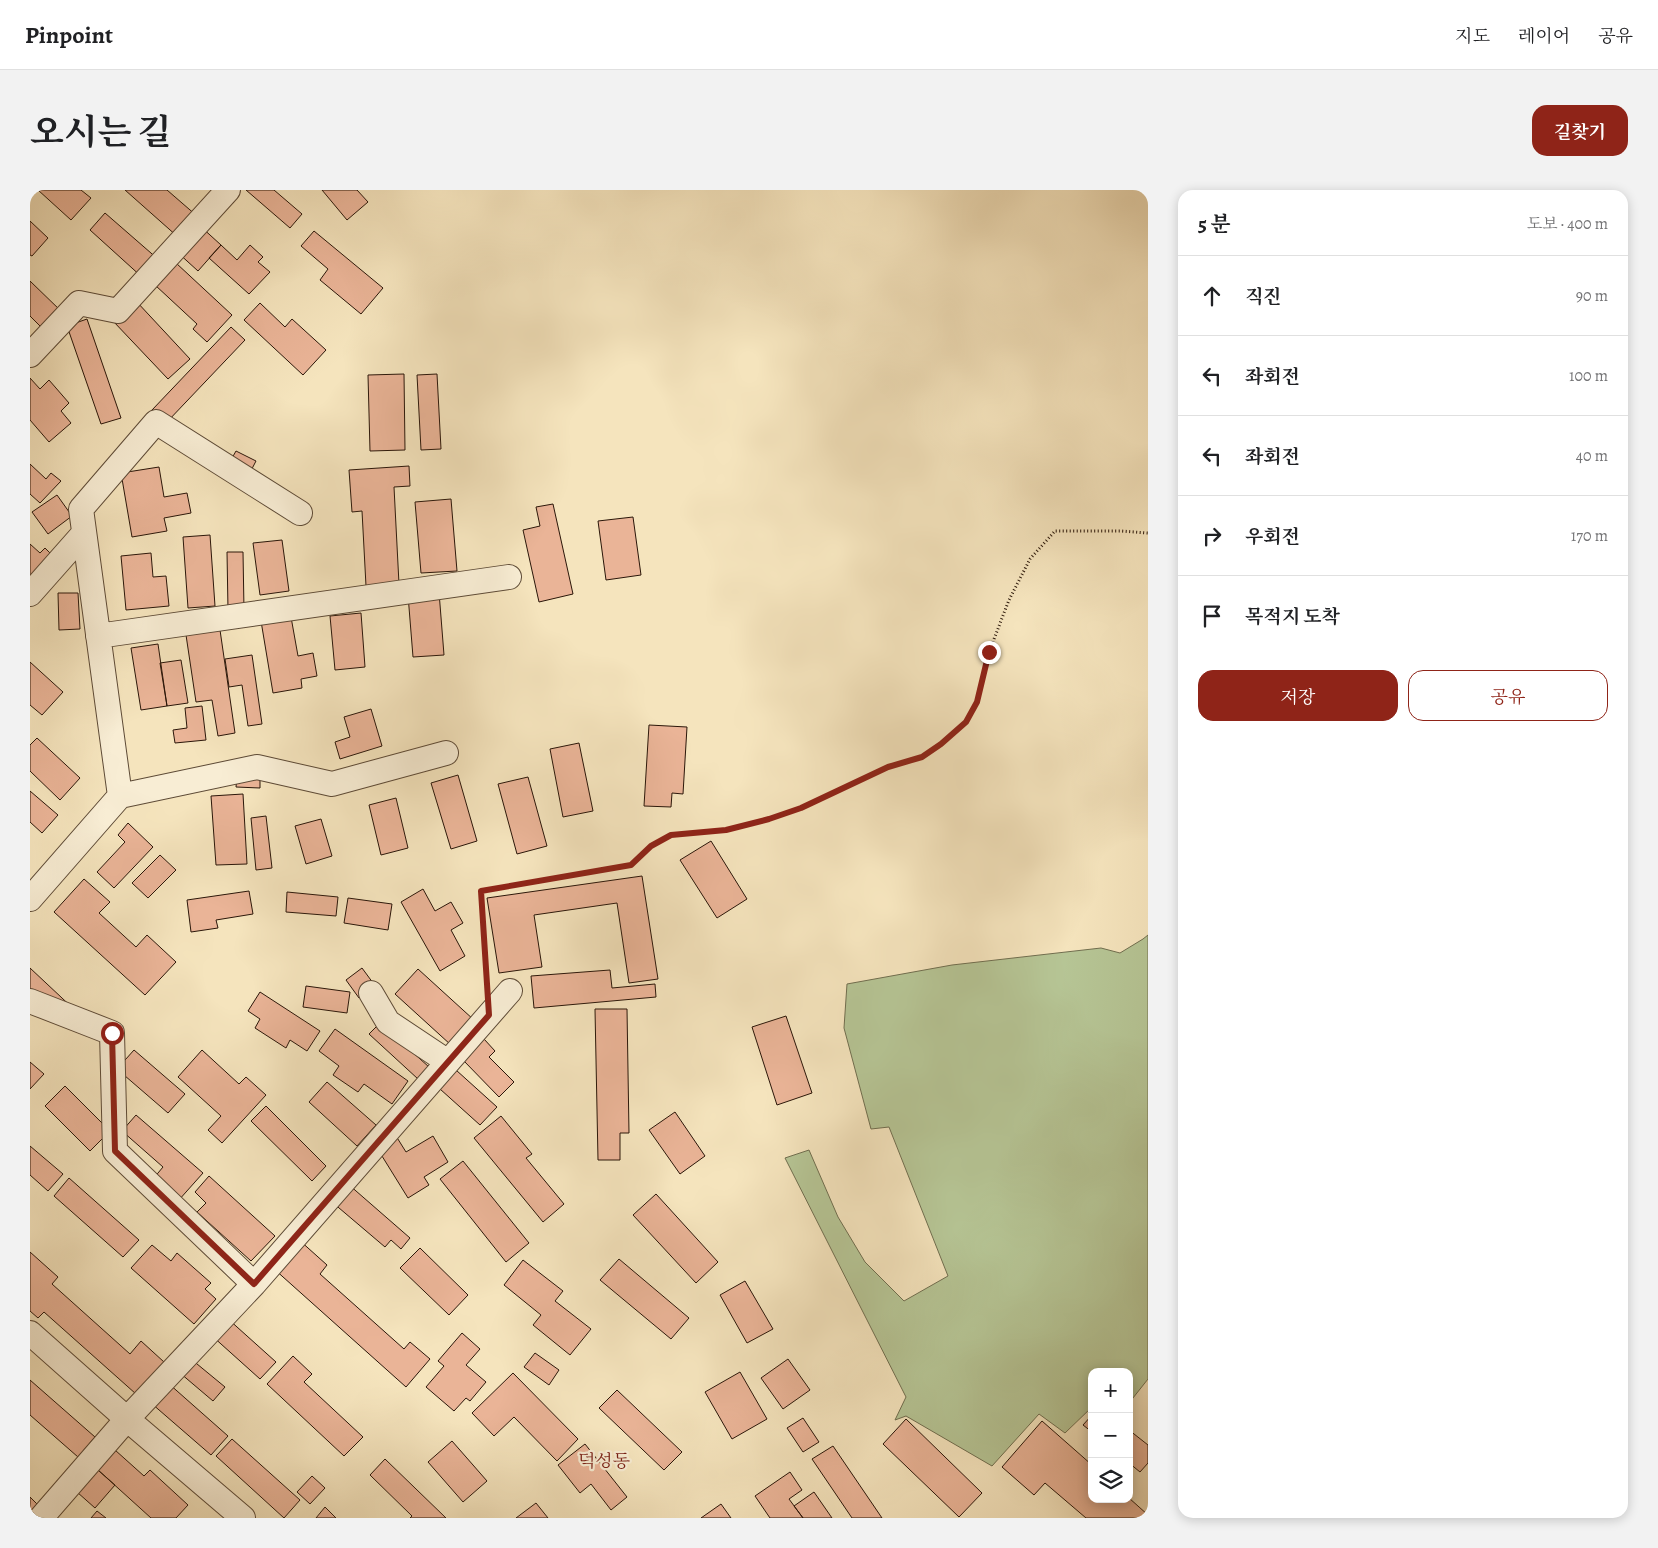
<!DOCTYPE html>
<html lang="ko">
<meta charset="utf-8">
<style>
body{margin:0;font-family:Alegreya,"Noto Serif KR",serif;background:#f2f2f2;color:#202124}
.controls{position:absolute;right:15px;bottom:15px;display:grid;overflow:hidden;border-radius:10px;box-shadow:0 2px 12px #0003}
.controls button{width:45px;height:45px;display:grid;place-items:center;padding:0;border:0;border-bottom:1px solid #e0e0e0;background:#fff;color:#202124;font:25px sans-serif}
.stop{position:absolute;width:15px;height:15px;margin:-11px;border:4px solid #8f2418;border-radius:50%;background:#fff}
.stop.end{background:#8f2418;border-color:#fff;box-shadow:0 1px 5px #0008}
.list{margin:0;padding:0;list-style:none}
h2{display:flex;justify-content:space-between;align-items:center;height:65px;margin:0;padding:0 20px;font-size:21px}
h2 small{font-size:16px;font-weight:400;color:#757577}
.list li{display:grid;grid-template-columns:32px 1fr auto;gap:15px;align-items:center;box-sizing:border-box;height:80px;padding:0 20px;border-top:1px solid #e0e0e0}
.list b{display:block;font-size:19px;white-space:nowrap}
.list em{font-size:16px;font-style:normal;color:#757577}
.actions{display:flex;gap:10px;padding:15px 20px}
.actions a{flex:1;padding:11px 0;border:1px solid #8f2418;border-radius:15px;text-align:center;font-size:18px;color:#8f2418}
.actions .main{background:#8f2418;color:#fff}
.icon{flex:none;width:28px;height:28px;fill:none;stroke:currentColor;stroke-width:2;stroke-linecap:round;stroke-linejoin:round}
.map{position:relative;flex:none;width:1118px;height:1328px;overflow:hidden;border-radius:15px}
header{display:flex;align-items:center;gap:30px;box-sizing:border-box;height:70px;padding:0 25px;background:#fff;border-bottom:1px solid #e0e0e0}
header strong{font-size:24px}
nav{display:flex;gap:28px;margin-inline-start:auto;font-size:18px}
.intro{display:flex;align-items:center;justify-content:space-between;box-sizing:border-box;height:120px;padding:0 30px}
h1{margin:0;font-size:35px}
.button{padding:12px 22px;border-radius:15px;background:#8f2418;color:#fff;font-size:18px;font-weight:700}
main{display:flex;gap:30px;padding:0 30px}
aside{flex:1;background:#fff;border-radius:15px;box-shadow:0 2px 12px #0003}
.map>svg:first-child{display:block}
.green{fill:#b6c595;stroke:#706e4f}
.building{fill:#eab497;stroke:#2a1609}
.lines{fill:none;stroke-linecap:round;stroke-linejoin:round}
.minor-casing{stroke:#5d4a36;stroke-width:26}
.path{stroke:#2a1609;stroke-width:3;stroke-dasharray:1 2.5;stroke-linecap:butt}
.minor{stroke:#f8edd4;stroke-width:24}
.route{stroke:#8f2418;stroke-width:6}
.labels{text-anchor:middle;stroke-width:4.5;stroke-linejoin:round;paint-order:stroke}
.quarter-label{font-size:18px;fill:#7a1f14;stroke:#f8edd4}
</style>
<header>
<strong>Pinpoint</strong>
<nav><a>지도</a><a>레이어</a><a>공유</a></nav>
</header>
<div class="intro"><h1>오시는 길</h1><a class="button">길찾기</a></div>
<main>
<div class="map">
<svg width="1118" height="1328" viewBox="0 0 1118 1328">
<rect width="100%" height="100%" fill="#f5e4bd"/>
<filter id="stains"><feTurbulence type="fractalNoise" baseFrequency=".004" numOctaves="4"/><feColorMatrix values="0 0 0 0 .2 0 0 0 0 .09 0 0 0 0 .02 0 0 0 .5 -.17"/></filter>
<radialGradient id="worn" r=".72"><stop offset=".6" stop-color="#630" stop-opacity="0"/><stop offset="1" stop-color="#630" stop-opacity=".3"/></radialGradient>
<path class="green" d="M 1118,745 L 1118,1189 L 1099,1213 L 1099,1182 L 1062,1182 L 1062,1217 L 1035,1243 L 1009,1224 L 962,1276 L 876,1226 L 865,1230 L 876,1207 L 755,968 L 779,960 L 808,1027 L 835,1072 L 874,1111 L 918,1086 L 859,937 L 841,939 L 814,838 L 817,794 L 922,775 L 1071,758 L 1090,763 L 1113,749 Z"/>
<path class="building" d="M 8,0 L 51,0 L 61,8 L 41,30 Z
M 95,0 L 137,0 L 167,26 L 148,47 Z
M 216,0 L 244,0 L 272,24 L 260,38 Z
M 292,0 L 327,0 L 338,12 L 317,30 Z
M 75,23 L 129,70 L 113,88 L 60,40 Z
M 0,31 L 18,48 L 2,66 L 0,65 Z
M 169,35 L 191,55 L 168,81 L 146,61 Z
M 284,41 L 353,98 L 331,124 L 290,90 L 298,79 L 271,56 Z
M 191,55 L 207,70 L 220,55 L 233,67 L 228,72 L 240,82 L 219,104 L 179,68 Z
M 146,73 L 202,125 L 177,152 L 163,139 L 167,134 L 125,95 Z
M 0,91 L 32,122 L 15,141 L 0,126 Z
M 106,111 L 160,169 L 138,189 L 83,131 Z
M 230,113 L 255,137 L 262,129 L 296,160 L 273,185 L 214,130 Z
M 57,129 L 91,228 L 71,234 L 37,136 Z
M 201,137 L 215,150 L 136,233 L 122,220 Z
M 374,184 L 375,260 L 340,261 L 338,185 Z
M 407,184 L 411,259 L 391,260 L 387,185 Z
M 0,188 L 10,199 L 19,190 L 39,213 L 31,221 L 41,233 L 19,252 L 0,230 Z
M 206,261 L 226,271 L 214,294 L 193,284 Z
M 0,274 L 16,289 L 21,283 L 31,291 L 10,313 L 0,304 Z
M 379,276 L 380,296 L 364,297 L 369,394 L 336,396 L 332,321 L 322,322 L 319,280 Z
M 129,277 L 134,307 L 157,303 L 161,323 L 134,328 L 137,341 L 102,347 L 91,283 Z
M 27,305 L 42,326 L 18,344 L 2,322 Z
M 421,309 L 427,381 L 391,383 L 385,312 Z
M 523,314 L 543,404 L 509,412 L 493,340 L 510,336 L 506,317 Z
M 603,327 L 611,385 L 576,390 L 568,331 Z
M 180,345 L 185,416 L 158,418 L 153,347 Z
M 252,350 L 259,401 L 230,405 L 223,353 Z
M 0,354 L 10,363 L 15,358 L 26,369 L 0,396 Z
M 197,362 L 213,362 L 214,420 L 198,420 Z
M 121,363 L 123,387 L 136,386 L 139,416 L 96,420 L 91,366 Z
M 409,402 L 414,465 L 383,467 L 378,405 Z
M 28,403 L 48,403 L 50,439 L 29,440 Z
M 331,423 L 335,477 L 305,480 L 300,426 Z
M 261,427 L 268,466 L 283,463 L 287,486 L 271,489 L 272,498 L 243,503 L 231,431 Z
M 190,440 L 205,543 L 188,546 L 182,510 L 166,512 L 156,445 Z
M 128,454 L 137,516 L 111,520 L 101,458 Z
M 222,465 L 232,534 L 218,536 L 212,495 L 199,497 L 195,469 Z
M 151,470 L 158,513 L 137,516 L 130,473 Z
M 0,472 L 33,502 L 12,525 L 0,515 Z
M 172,516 L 176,550 L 145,553 L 143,540 L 157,538 L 155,518 Z
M 341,519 L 352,556 L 310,569 L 305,552 L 320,547 L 314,527 Z
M 619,535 L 657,537 L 653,604 L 642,603 L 641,617 L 614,616 Z
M 7,548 L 50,588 L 30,610 L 0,581 L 0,555 Z
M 549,553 L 563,621 L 533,627 L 520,559 Z
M 428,585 L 447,651 L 421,659 L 401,593 Z
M 207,586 L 230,587 L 230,598 L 206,597 Z
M 498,587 L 517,656 L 487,664 L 468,594 Z
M 0,601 L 28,625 L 12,643 L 0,632 Z
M 213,604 L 217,674 L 186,675 L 181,606 Z
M 366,608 L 378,658 L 351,665 L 339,615 Z
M 236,626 L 242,678 L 226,680 L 221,628 Z
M 291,629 L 302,666 L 276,674 L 265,636 Z
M 98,633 L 123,657 L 84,698 L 67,682 L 95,652 L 88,645 Z
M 681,651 L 717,709 L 687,728 L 650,670 Z
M 130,665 L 146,680 L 118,708 L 102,693 Z
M 612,686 L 628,789 L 599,793 L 587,713 L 504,725 L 512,777 L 469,783 L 457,708 Z
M 54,689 L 80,712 L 69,723 L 106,757 L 117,745 L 146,772 L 115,805 L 24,722 Z
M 393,699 L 405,721 L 421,712 L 433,733 L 421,740 L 435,766 L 410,781 L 371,712 Z
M 219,701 L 223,724 L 186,730 L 188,738 L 161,742 L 157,710 Z
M 257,702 L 308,707 L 306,726 L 256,722 Z
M 318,708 L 362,714 L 358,740 L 314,733 Z
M 0,778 L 48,823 L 0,801 Z
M 332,778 L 346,797 L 329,808 L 316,790 Z
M 388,779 L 444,830 L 421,855 L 365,804 Z
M 580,780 L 582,798 L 625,794 L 626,807 L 504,818 L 501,786 Z
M 276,796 L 320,802 L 317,823 L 273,817 Z
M 230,802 L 290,841 L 277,861 L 260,850 L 256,858 L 225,838 L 230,829 L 218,821 Z
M 565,819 L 597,819 L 599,943 L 590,943 L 590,970 L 568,970 Z
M 756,826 L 782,903 L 747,915 L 722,837 Z
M 350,833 L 399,877 L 388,889 L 339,844 Z
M 305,839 L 378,891 L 362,914 L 334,894 L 328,902 L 303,885 L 309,876 L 289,861 Z
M 454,849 L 465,861 L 459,867 L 484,892 L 469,907 L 433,870 Z
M 104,860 L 155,904 L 138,923 L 87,879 Z
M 172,860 L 209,894 L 216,887 L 236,905 L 192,953 L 178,940 L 191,926 L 148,887 Z
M 0,872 L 14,884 L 0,899 Z
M 426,880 L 467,917 L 450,935 L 410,899 Z
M 297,892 L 346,935 L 327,956 L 279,912 Z
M 35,896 L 80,941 L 60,961 L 15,916 Z
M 236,916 L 296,976 L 282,991 L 221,931 Z
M 645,922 L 675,966 L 650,984 L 619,940 Z
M 106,925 L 173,983 L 148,1011 L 123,989 L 133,977 L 92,941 Z
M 471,926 L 502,964 L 496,968 L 534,1014 L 513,1032 L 444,948 Z
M 366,946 L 376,962 L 403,946 L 418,972 L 394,987 L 399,995 L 378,1008 L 347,958 Z
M 0,956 L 33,984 L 18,1001 L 0,985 Z
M 433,971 L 499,1053 L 476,1072 L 410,989 Z
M 179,986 L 245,1046 L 221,1071 L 167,1022 L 176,1013 L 165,1002 Z
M 39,988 L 109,1050 L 93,1067 L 24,1006 Z
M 318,994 L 380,1048 L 371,1059 L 361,1050 L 355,1057 L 302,1012 Z
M 626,1004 L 688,1072 L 666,1093 L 603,1025 Z
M 268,1049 L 297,1075 L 290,1084 L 374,1159 L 380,1152 L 400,1169 L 376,1197 L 243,1078 Z
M 122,1055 L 141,1071 L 147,1063 L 181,1093 L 175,1099 L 186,1109 L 164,1134 L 101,1078 Z
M 390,1058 L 438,1105 L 419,1125 L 370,1078 Z
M 0,1062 L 28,1087 L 22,1094 L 100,1164 L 111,1151 L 134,1172 L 106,1204 L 14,1122 L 8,1128 L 0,1121 Z
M 589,1069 L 659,1128 L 641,1149 L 570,1090 Z
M 493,1070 L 533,1101 L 525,1111 L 561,1139 L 540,1165 L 503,1135 L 511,1125 L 474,1095 Z
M 715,1091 L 743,1139 L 717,1153 L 690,1105 Z
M 197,1128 L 246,1172 L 230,1189 L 181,1145 Z
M 432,1143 L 450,1159 L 436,1175 L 456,1192 L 440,1211 L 436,1208 L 424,1221 L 396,1197 L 414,1176 L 408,1171 Z
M 505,1163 L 529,1180 L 519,1195 L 494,1177 Z
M 263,1166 L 282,1184 L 274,1192 L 333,1247 L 314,1266 L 237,1194 Z
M 161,1169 L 195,1197 L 183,1211 L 150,1183 Z
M 758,1169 L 780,1200 L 753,1219 L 731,1188 Z
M 710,1182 L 737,1229 L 702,1249 L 675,1202 Z
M 483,1183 L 548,1249 L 527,1271 L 484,1227 L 464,1246 L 442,1223 Z
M 0,1190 L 65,1247 L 48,1267 L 0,1225 Z
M 138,1193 L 198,1246 L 181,1265 L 121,1213 Z
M 587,1200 L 652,1262 L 634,1280 L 569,1218 Z
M 1062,1225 L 1062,1242 L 1053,1235 Z
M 773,1228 L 789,1252 L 773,1262 L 757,1238 Z
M 876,1229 L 952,1303 L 929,1327 L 853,1254 Z
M 1012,1231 L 1062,1275 L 1062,1309 L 1099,1308 L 1118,1325 L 1118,1328 L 1056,1328 L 1015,1293 L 1004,1305 L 972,1277 Z
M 1099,1240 L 1118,1255 L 1118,1273 L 1110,1282 L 1099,1273 Z
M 202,1249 L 270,1310 L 254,1328 L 186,1266 Z
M 422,1251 L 457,1291 L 433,1312 L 398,1272 Z
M 555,1254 L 597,1307 L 581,1320 L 561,1294 L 550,1303 L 528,1275 Z
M 803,1256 L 852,1328 L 822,1328 L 782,1269 Z
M 85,1260 L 114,1286 L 120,1280 L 158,1315 L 146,1328 L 121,1328 L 68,1280 Z
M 355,1269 L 416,1328 L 380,1328 L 382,1326 L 340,1285 Z
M 68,1280 L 85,1295 L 65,1318 L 47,1302 Z
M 760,1282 L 772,1300 L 759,1309 L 773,1328 L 740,1328 L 725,1306 Z
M 282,1286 L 295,1298 L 280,1314 L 267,1302 Z
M 784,1302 L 802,1328 L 773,1328 L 764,1316 Z
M 0,1307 L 9,1316 L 0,1326 Z
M 506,1313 L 518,1328 L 486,1328 Z
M 691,1314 L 701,1328 L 671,1328 Z
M 295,1317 L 306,1328 L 286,1328 Z
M 67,1321 L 76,1328 L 61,1328 Z"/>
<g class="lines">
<g class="minor-casing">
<path id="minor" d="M 0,165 L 49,113 L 88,121 L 198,0
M 0,404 L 54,343
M 68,446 L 479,387
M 90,606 L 227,577 L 302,594 L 416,563
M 0,709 L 90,606 L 51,319 L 126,232 L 270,323
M 341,803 L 358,832 L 418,872
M 0,811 L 82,843 L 85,961 L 224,1094
M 0,1143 L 97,1229 L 213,1328
M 11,1328 L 97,1229 L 224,1094 L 480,801"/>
</g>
<path class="path" d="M 457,792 L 451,701 L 601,675 L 621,656 L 641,645 L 696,640 L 739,629 L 771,618 L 858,577 L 892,567 L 911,554 L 936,532 L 947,512 L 959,462 L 979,410 L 1000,369 L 1025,341 L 1091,341 L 1118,343"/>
<use href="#minor" class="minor"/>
</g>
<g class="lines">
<path class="route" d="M 82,843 L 85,961 L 224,1094 L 459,825 L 451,701 L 601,675 L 621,656 L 641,645 L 696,640 L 739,629 L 771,618 L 858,577 L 892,567 L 911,554 L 936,532 L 947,512 L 959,462"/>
</g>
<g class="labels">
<g class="quarter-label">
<text x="574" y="1277">덕성동</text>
</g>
</g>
<rect width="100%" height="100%" filter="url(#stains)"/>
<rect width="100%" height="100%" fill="url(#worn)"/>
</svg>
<div class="controls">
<button>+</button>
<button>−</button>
<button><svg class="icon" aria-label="layers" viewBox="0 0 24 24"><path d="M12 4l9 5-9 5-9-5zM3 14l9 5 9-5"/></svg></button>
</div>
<div class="stop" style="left:82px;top:843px"></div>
<div class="stop end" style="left:959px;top:462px"></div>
</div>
<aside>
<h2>5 분<small>도보 · 400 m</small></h2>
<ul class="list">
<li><svg class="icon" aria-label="ahead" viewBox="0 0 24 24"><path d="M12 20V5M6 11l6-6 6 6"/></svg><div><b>직진</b></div><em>90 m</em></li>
<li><svg class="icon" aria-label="left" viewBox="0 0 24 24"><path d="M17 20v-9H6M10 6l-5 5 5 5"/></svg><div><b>좌회전</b></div><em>100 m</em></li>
<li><svg class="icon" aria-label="left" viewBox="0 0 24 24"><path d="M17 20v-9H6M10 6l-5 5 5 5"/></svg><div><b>좌회전</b></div><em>40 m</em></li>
<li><svg class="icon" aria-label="right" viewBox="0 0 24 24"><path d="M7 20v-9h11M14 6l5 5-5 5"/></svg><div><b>우회전</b></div><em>170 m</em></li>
<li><svg class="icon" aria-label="arrive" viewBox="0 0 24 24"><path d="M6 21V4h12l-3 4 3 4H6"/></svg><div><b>목적지 도착</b></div></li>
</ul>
<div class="actions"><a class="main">저장</a><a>공유</a></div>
</aside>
</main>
